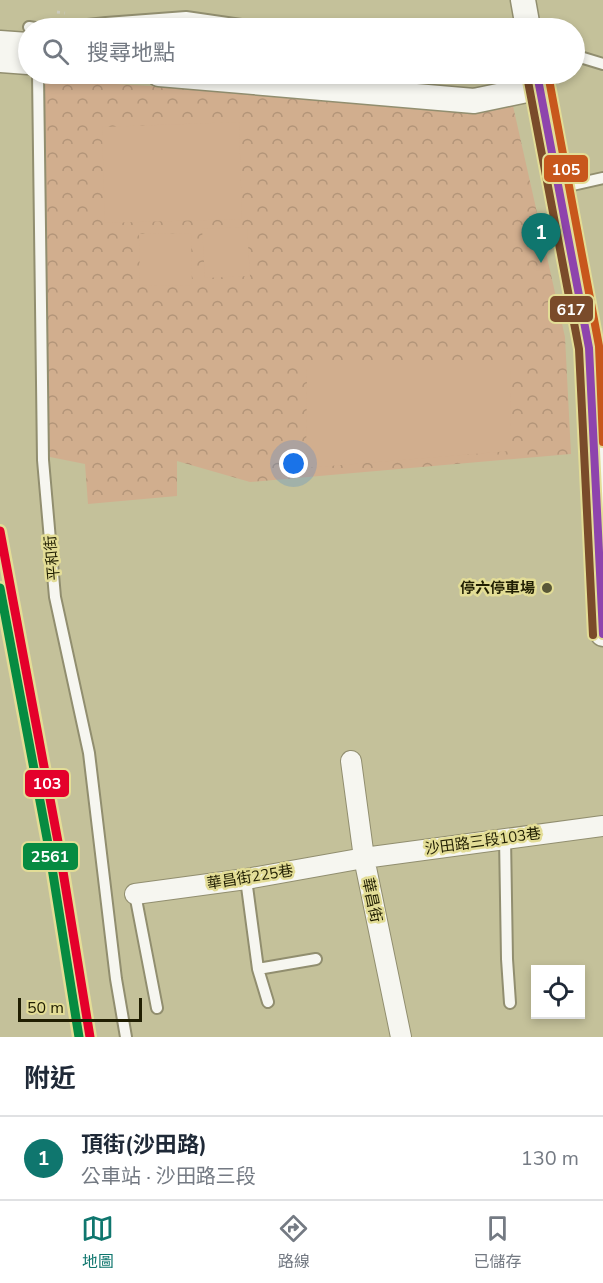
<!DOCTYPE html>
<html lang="zh-TW">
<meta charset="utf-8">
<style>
body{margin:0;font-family:"Nunito Sans","Noto Sans TC",sans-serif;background:#f2f2f3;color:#1f2937}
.controls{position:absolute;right:18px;bottom:18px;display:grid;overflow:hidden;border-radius:0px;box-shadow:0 3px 9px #0003}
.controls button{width:54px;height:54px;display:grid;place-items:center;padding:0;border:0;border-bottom:2px solid #e0e1e3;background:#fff;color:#1f2937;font:30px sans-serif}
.scale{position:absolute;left:18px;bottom:15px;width:124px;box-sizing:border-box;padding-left:6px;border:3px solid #201e02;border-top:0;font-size:16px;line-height:21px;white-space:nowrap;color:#201e02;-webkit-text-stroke:4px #e3dd96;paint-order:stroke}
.you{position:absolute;left:294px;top:464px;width:21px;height:21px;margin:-15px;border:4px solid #fff;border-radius:50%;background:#1a73e8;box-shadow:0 0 0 9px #1a73e833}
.badge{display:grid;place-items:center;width:39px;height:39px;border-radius:50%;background:#0f766e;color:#fff;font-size:20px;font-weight:700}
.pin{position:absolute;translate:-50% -50px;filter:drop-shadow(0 2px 3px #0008)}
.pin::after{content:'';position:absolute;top:32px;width:21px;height:18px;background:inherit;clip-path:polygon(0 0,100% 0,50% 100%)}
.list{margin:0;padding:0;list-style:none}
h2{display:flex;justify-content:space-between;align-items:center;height:78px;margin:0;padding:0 24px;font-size:26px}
h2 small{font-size:20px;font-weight:400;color:#747a83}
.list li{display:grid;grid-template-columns:39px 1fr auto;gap:18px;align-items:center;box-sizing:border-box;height:84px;padding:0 24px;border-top:2px solid #e0e1e3}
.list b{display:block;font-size:22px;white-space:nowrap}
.list p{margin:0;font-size:20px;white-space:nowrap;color:#747a83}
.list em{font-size:20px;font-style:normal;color:#747a83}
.icon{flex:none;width:33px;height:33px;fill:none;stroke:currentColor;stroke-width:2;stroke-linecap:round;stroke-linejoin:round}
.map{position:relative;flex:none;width:603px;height:1037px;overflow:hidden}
.search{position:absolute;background:#fff;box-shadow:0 3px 9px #0003;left:18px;right:18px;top:18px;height:66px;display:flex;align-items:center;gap:15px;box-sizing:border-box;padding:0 21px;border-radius:33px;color:#747a83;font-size:22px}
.sheet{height:162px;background:#fff}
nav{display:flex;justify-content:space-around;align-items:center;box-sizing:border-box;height:84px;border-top:2px solid #e0e1e3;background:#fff;font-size:16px;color:#747a83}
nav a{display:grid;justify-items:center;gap:3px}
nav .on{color:#0f766e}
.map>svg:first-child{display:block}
.forest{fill:url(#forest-crowns)}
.garden{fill:#d1ae8e}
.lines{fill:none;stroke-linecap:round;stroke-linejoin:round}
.service-casing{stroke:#918e6f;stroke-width:14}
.minor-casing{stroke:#918e6f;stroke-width:22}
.tertiary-casing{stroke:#918e6f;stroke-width:27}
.path{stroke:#cac9bd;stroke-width:3;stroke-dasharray:3 4.5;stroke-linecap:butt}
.service{stroke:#f6f6f0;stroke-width:10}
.minor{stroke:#f6f6f0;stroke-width:20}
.tertiary{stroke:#f6f6f0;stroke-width:24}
.bus-1-casing{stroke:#e3dd96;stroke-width:12}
.bus-2-casing{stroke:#e3dd96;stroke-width:12}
.bus-3-casing{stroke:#e3dd96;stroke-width:12}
.bus-1{stroke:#8e44ad;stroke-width:8}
.bus-2{stroke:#7a4b2a;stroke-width:8}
.bus-3{stroke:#c8571c;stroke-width:8}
.rail-1-casing{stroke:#e3dd96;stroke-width:14}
.rail-2-casing{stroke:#e3dd96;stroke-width:14}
.rail-1{stroke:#e4002b;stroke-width:9}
.rail-2{stroke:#068b41;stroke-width:9}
.poi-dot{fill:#595737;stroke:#e3dd96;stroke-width:2}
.labels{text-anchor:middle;stroke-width:5;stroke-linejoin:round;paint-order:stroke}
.street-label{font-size:15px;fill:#201e02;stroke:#e3dd96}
.poi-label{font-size:15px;font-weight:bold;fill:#201e02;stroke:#e3dd96;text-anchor:end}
.line-badge{stroke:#e3dd96;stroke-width:2}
.badge-label{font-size:16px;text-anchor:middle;font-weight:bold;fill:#fff}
</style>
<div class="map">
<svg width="603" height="1037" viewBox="0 0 603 1037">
<defs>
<pattern id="forest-crowns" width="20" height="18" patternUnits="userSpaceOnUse" patternTransform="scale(1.5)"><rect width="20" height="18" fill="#d1ae8e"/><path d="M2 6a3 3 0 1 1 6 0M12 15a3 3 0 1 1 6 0" fill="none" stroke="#b39579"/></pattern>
</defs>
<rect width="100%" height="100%" fill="#c4c19a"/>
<path class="forest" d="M 41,80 L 513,106 L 565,337 L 571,454 L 250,482 L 177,461 L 177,496 L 88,504 L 85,464 L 45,456 Z"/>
<path class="garden" d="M 239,122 L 242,219 L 105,223 L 102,127 Z
M 247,227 L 250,276 L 205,278 L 202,229 Z
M 191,233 L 192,285 L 140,286 L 139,234 Z
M 307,368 L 511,368 L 510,451 L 306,468 Z"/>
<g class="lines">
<g class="service-casing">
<path id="service" d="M 29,27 L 35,28
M 60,28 L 106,23 L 186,17 L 262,28
M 574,58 L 580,57 L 603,64
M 38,74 L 43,460 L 55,597 L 89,753 L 116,979 L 126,1037
M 559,188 L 603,178
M 505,838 L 507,959 L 510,1003
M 246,879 L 258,969 L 268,1002
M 135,894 L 157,1008
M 258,969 L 316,959"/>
</g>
<g class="minor-casing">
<path id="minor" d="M 351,761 L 364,858 L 401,1037
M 135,894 L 246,879 L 364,858 L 603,826"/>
</g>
<g class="tertiary-casing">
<path id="tertiary" d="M 523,0 L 528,28
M 0,43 L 28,45
M 0,60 L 28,62
M 159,74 L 474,101 L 541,87
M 537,74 L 589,348 L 590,397 L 603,634"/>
</g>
<path class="path" d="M 57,12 L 65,13"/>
<use href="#service" class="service"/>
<use href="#minor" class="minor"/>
<use href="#tertiary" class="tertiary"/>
<g class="bus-1-casing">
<path id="bus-1" d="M 537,74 L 589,348 L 603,634"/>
</g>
<g class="bus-2-casing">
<path id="bus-2" d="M 527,76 L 579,349 L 593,635"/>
</g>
<g class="bus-3-casing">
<path id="bus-3" d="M 548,74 L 599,346 L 603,442"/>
</g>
<use href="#bus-1" class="bus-1"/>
<use href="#bus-2" class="bus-2"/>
<use href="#bus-3" class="bus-3"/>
<g class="rail-1-casing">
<path id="rail-1" d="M 0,531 L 59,847 L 90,1037"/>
</g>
<g class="rail-2-casing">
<path id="rail-2" d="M 0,588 L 49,849 L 79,1037"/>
</g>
<use href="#rail-1" class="rail-1"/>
<use href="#rail-2" class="rail-2"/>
</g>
<circle class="poi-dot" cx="547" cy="588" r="6"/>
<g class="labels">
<g class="street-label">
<text transform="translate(52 558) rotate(-95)" y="5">平和街</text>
<text transform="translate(483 841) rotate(-8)" y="5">沙田路三段103巷</text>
<text transform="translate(250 877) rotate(-9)" y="5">華昌街225巷</text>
<text transform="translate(372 900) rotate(78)" y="5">華昌街</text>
</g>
<g class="poi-label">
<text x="535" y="593">停六停車場</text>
</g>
</g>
<g class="line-badge">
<rect x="543" y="154" width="46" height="29" rx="6" fill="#c8571c"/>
<rect x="549" y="295" width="45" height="28" rx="6" fill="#7a4b2a"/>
<rect x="24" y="769" width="46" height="29" rx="6" fill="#e4002b"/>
<rect x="22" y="842" width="57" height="29" rx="6" fill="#068b41"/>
</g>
<g class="badge-label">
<text x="566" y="175">105</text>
<text x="571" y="315">617</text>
<text x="47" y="789">103</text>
<text x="50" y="862">2561</text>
</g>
</svg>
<div class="controls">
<button><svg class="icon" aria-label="locate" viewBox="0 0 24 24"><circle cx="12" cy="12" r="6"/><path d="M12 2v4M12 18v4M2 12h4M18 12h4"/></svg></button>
</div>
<div class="scale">50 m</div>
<div class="you"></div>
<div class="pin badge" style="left:541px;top:263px">1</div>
<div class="search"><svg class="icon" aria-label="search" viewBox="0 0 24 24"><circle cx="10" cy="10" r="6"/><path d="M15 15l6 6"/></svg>搜尋地點</div>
</div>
<section class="sheet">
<h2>附近<small></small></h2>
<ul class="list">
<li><span class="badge">1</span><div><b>頂街(沙田路)</b><p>公車站 · 沙田路三段</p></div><em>130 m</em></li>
</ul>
</section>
<nav>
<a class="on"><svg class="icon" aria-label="map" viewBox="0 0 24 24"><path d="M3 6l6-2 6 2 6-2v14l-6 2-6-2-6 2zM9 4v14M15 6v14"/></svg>地圖</a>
<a><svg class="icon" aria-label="directions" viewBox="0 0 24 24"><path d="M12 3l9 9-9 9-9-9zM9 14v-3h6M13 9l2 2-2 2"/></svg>路線</a>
<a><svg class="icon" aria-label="saved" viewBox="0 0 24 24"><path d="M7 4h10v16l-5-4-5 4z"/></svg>已儲存</a>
</nav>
